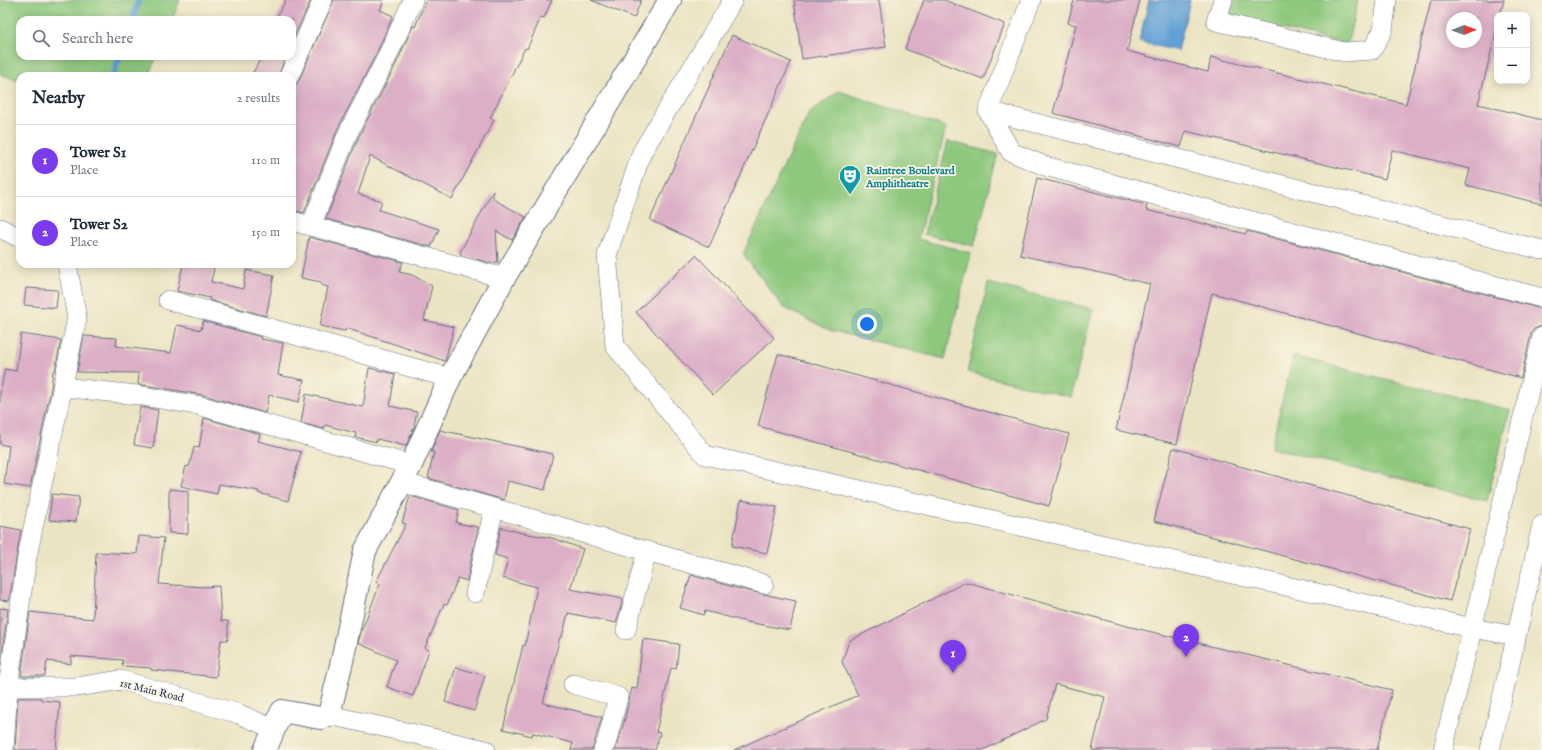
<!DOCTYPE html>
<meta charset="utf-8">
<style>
body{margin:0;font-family:"IM FELL English",serif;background:#f2f2f3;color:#1f2937}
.controls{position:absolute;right:12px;top:12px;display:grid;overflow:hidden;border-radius:8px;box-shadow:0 2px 10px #0003}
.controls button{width:36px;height:36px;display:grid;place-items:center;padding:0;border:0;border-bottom:1px solid #e0e1e3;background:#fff;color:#1f2937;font:20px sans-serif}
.compass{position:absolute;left:1446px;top:12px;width:36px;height:36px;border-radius:50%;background:#fff;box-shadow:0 2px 10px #0003;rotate:89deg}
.you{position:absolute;left:867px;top:324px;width:14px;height:14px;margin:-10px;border:3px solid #fff;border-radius:50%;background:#1a73e8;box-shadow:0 0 0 6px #1a73e833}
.badge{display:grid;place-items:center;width:26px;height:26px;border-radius:50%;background:#7c3aed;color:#fff;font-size:13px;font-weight:700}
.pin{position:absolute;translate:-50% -33px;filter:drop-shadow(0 1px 2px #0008)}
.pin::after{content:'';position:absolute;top:21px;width:14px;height:12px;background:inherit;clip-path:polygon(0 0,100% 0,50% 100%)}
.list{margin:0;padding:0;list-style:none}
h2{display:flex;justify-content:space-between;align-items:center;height:52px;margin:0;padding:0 16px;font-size:17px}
h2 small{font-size:13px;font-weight:400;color:#747a83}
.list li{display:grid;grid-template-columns:26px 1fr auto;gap:12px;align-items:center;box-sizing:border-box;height:72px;padding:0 16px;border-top:1px solid #e0e1e3}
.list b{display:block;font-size:15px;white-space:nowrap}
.list p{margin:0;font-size:13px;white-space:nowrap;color:#747a83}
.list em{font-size:13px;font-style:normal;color:#747a83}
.icon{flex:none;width:22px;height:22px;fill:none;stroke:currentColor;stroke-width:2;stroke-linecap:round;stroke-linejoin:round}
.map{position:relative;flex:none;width:1542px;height:750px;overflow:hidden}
.search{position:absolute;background:#fff;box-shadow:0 2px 10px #0003;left:16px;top:16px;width:280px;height:44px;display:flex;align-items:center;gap:10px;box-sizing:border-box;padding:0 14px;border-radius:12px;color:#747a83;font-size:15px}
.panel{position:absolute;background:#fff;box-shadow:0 2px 10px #0003;left:16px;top:72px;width:280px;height:196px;border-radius:12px}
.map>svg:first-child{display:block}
.green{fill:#8dc87d;stroke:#547c6e}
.water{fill:#62a1d5;stroke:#3e689a}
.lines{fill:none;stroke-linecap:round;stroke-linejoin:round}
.stream{stroke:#62a1d5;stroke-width:6}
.building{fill:#dcafc7;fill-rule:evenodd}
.street-casing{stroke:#646e81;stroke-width:20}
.secondary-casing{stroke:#646e81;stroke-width:24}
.street{stroke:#fff;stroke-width:19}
.secondary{stroke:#fff;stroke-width:22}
.labels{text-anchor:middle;stroke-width:3.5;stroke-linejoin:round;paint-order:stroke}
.culture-label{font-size:11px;font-weight:bold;fill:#0d838f;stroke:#fcf5e5;text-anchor:start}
.street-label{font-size:11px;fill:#1b2f5e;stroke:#fcf5e5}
</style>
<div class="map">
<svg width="1542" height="750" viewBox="0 0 1542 750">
<rect width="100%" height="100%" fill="#fcf5e5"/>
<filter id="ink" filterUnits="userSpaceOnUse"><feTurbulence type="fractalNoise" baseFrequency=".025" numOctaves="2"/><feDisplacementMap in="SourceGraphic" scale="8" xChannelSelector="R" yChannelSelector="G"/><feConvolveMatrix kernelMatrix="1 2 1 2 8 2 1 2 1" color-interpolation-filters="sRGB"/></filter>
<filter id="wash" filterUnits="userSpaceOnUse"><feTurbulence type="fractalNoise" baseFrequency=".012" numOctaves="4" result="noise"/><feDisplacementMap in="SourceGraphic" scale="16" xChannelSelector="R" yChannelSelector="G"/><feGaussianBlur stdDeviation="0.9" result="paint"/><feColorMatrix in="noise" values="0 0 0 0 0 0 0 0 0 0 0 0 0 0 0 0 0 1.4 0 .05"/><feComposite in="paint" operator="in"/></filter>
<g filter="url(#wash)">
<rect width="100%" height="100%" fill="#ebe4c3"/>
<path class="green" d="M 0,0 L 180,0 L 172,20 L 20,20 L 20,56 L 157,56 L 148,76 L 20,76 L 20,81 L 0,74 Z
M 1233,0 L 1358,0 L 1347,45 L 1229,16 Z
M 839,91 L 946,127 L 918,239 L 971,253 L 945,359 L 829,330 L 783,307 L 743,254 L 809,113 Z
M 948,141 L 998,154 L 974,246 L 924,234 Z
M 988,283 L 1093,309 L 1071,397 L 967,372 Z
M 1293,356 L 1510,410 L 1487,501 L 1271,448 Z"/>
<path class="water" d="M 1149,0 L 1190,0 L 1178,51 L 1139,42 Z"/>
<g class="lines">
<path class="stream" d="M 132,20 L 139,0
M 113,76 L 120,56"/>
</g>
<g id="blocks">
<path class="building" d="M 286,0 L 311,0 L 292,42 L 292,20 L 275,20 Z
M 334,0 L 384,0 L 380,10 L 393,16 L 376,54 L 338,128 L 304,213 L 292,210 L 292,86 L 296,85 L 299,80 Z
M 426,0 L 552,0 L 544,18 L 541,17 L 527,49 L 525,48 L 490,118 L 494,120 L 452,199 L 370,156 L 358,194 L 382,201 L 379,210 L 439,229 L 431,247 L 326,219 L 358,138 L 396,64 L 413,26 L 415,27 Z
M 591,0 L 641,0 L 634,18 Z
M 794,0 L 879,0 L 886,47 L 802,59 Z
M 924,0 L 944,0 L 1005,24 L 983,79 L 905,49 Z
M 1074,0 L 1140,0 L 1127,51 L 1208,72 L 1211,57 L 1406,104 L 1431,0 L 1504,0 L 1500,15 L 1497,15 L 1497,28 L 1478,104 L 1542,120 L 1542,204 L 1466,185 L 1470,169 L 1392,150 L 1385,179 L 1186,131 L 1181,147 L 1053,113 L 1076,25 L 1068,23 ZM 1452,18 L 1476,18 L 1476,42 L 1452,42 Z
M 732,35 L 791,62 L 709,247 L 650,220 Z
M 262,56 L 286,56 L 278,76 L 251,76 Z
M 1037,178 L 1147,205 L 1146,210 L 1246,234 L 1247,231 L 1542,309 L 1541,326 L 1534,329 L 1531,334 L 1521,378 L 1212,293 L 1177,444 L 1116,430 L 1150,284 L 1020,255 Z
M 493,191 L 493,199 L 526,217 L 512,240 L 496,231 L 498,262 L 491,263 L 461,255 L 460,252 Z
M 309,237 L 403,262 L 399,272 L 412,275 L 432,286 L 424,320 L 454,327 L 445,361 L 346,328 L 345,331 L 320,326 L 328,287 L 321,285 L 321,282 L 301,278 Z
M 696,255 L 774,338 L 713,395 L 636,312 Z
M 183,264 L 215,264 L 211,282 L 243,289 L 246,270 L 274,275 L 266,316 L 209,300 L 210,298 L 177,291 Z
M 26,288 L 58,290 L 56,308 L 24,305 Z
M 203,321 L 261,337 L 260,339 L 283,343 L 278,375 L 304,380 L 299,402 L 269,395 L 265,413 L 203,395 L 138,384 L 139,373 L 77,372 L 84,336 L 117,338 L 116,346 L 171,353 L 177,325 L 201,330 Z
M 21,334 L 61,340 L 55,371 L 53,371 L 51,388 L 30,488 L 4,484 L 9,446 L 0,444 L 0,393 L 5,369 L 16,371 Z
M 778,354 L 1069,434 L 1049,506 L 758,426 Z
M 369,368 L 395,374 L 390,406 L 417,412 L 414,425 L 415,425 L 406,446 L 377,439 L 377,442 L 355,437 L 356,433 L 325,425 L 324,429 L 301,423 L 306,394 L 363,407 Z
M 140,407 L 158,410 L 153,448 L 134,445 Z
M 204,418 L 260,434 L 258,441 L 301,452 L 288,501 L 258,493 L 259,491 L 219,484 L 217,494 L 181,486 L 186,466 L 189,467 L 194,447 L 199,448 Z
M 440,430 L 553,454 L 545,490 L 508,481 L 504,500 L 428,478 L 434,452 L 431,452 Z
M 1173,448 L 1470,529 L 1450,601 L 1154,521 Z
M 169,489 L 188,491 L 188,534 L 169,533 Z
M 52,494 L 79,497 L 76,522 L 49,520 Z
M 410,496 L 459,510 L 456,523 L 478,527 L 467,581 L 458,578 L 447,605 L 444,604 L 425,648 L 429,650 L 413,696 L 387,687 L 396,660 L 358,643 L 361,632 L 380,584 L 376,582 L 406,524 L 402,523 Z
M 741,500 L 777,507 L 767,553 L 732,546 Z
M 0,526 L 21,530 L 9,601 L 0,600 Z
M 501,527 L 522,533 L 552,538 L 583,549 L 570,589 L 623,599 L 616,623 L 568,613 L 562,637 L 560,637 L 543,703 L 602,717 L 592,750 L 571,750 L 573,743 L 533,733 L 532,736 L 503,729 L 523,645 L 525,646 L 537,587 L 503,578 L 508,559 L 495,555 Z
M 139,536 L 164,538 L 159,584 L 204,587 L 219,586 L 221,621 L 228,621 L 228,640 L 221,640 L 216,677 L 151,670 L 151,668 L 122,666 L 123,660 L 71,656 L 71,664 L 47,661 L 45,676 L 21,676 L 30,612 L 93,619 L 96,552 L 137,554 Z
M 691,575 L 744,590 L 796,601 L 790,630 L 747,622 L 705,611 L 704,615 L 680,608 Z
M 966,582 L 1123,625 L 1392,690 L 1377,750 L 1092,750 L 1105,697 L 1055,684 L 1046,719 L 983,750 L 734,750 L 858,695 L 842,662 L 849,641 Z
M 0,608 L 8,609 L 0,666 Z
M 643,639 L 679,644 L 676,669 L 671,668 L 656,732 L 660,733 L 655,750 L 615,750 L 624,722 L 632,688 L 637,689 Z
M 456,667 L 485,676 L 474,711 L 445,702 Z
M 18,698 L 41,698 L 41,700 L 60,702 L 56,750 L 15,750 Z"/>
</g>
</g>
<g filter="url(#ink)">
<use href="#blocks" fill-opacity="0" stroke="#646e81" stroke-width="1"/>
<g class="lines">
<g class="street-casing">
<path id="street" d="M 733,0 L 642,152 L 607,255 L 615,346 L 705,455 L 1472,628 L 1516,636
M 1031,0 L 988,111 L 1011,152 L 1045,166 L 1542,298
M 1223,0 L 1216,21 L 1344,52 L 1372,50 L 1383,30 L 1387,0
M 289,76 L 323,0
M 988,111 L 1542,250
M 292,221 L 504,278
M 311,226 L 348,133 L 386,59 L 413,0
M 0,228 L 20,238
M 168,300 L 450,378
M 62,387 L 137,395 L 201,406 L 411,465
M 401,482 L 764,584
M 475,593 L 494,508
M 626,630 L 647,551
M 573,684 L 618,697 L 607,741 L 603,750
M 0,686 L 8,687 L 77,687 L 121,680 L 239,714 L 274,729
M 329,715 L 455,743 L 457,750
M 455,743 L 486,750
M 4,750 L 8,687 L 27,557 L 77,318 L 67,264
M 1443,750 L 1542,337
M 1490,750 L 1542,525"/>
</g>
<g class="secondary-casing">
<path id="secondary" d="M 265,750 L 282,711 L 320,718 L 329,715 L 342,661 L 365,551 L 411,465 L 450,378 L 504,278 L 670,0"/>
</g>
<use href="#street" class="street"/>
<use href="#secondary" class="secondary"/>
</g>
</g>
<defs>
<g id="theatre-pin" transform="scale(1.15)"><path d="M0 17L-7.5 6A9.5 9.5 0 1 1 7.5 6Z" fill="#0f9aa8" stroke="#fcf5e5"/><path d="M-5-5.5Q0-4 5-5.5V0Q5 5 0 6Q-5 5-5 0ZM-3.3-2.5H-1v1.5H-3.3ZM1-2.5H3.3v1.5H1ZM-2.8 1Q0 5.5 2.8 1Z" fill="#fff"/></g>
</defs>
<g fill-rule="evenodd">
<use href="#theatre-pin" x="850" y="176"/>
</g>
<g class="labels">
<g class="culture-label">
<text x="866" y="174">Raintree Boulevard<tspan x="866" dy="13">Amphitheatre</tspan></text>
</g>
<g class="street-label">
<text transform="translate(152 690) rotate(14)" y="4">1st Main Road</text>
</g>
</g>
</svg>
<div class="controls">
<button>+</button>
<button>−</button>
</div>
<svg class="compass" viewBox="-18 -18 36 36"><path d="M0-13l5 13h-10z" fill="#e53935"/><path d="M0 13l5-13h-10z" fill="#747a83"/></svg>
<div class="you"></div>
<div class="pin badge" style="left:953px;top:673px">1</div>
<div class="pin badge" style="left:1186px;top:657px">2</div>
<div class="search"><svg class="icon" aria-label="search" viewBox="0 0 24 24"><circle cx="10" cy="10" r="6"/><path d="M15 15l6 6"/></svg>Search here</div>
<section class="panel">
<h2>Nearby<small>2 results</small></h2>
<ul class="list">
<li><span class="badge">1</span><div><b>Tower S1</b><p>Place</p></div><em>110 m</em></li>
<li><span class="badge">2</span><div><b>Tower S2</b><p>Place</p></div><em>150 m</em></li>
</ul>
</section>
</div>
